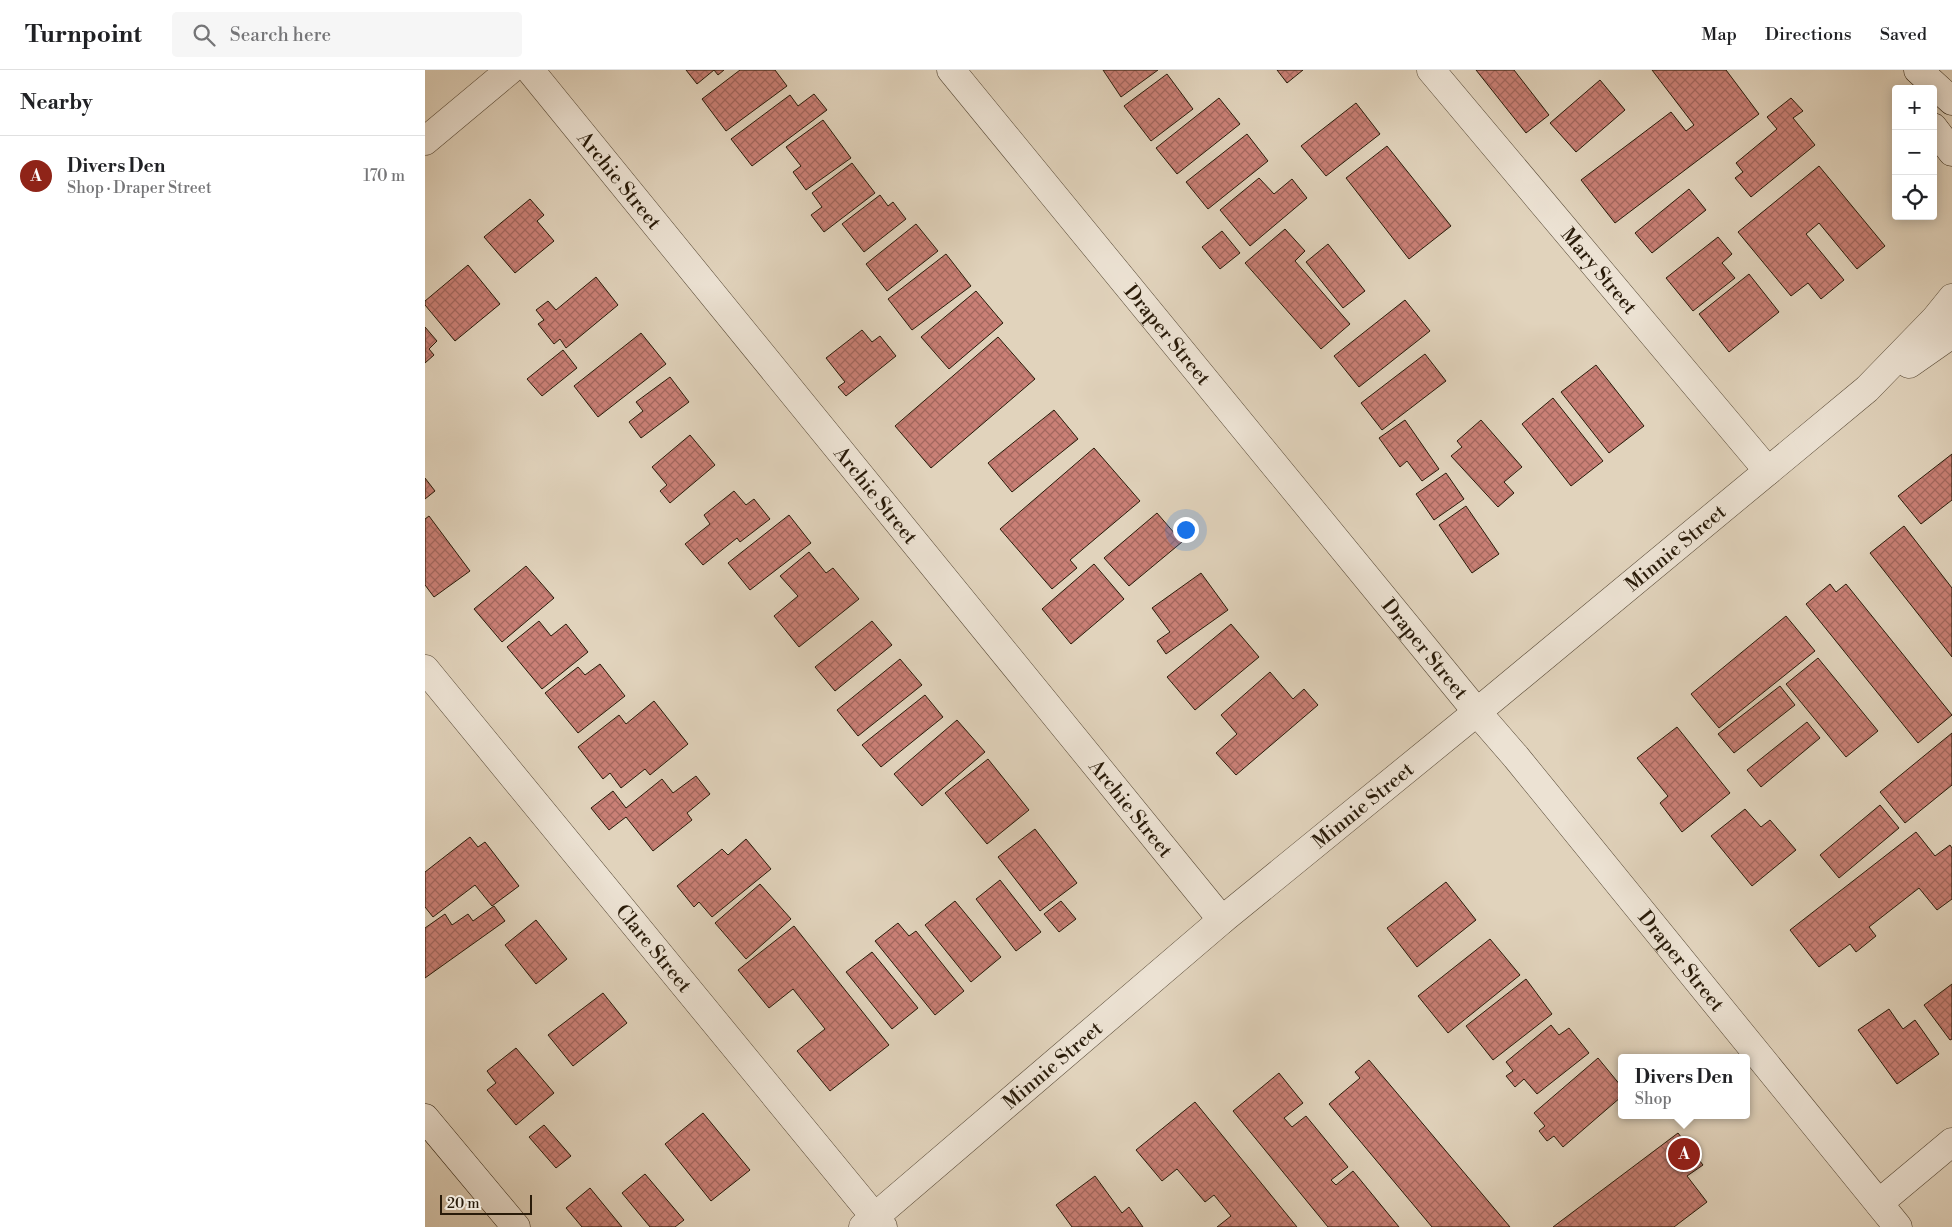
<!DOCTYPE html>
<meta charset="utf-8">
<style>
body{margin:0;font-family:"Libre Bodoni",serif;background:#f6f6f6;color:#202124}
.controls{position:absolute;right:15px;top:15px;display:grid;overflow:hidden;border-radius:5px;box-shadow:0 2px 12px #0003}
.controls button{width:45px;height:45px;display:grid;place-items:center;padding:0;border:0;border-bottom:1px solid #e0e0e0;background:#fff;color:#202124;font:25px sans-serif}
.scale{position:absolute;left:15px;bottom:12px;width:92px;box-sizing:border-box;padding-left:5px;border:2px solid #291b09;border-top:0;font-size:14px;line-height:18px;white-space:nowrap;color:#291b09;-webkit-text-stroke:4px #ece2d3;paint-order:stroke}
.you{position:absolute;left:760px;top:459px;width:18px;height:18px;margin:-12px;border:4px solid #fff;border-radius:50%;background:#1a73e8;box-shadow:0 0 0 8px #1a73e833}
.badge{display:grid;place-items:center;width:32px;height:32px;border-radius:50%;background:#8f2418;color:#fff;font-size:16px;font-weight:700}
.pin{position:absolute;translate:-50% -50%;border:2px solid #fff;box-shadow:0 1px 5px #0006}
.popup{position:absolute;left:1193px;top:984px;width:132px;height:65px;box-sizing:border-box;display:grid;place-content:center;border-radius:5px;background:#fff;filter:drop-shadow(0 1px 4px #0005);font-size:16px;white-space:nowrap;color:#757577}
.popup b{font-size:19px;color:#202124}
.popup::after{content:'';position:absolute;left:50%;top:100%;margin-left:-10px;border:10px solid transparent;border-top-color:#fff}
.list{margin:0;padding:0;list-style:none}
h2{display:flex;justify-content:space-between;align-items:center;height:65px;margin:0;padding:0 20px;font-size:21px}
h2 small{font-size:16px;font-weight:400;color:#757577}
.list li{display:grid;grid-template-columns:32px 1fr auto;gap:15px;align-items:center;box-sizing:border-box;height:80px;padding:0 20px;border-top:1px solid #e0e0e0}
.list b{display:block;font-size:19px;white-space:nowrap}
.list p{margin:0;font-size:16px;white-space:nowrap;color:#757577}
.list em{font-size:16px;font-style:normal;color:#757577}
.icon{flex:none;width:28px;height:28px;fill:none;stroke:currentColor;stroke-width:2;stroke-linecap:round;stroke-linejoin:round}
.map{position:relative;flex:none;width:1527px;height:1157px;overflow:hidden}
header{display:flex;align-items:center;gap:30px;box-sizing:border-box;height:70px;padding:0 25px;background:#fff;border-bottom:1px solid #e0e0e0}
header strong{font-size:24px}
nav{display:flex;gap:28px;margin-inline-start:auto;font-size:18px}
.search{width:350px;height:45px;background:#f6f6f6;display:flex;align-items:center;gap:12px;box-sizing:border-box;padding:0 18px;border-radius:5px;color:#757577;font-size:19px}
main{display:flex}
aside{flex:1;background:#fff}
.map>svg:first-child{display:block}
.building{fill:url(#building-cross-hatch);stroke:#291b09}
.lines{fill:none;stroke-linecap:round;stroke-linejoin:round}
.street-casing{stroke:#574936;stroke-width:29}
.secondary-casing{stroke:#291b09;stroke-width:29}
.street{stroke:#ece2d3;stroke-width:28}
.secondary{stroke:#ece2d3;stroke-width:28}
.labels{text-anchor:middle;stroke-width:4.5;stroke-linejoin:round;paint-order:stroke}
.street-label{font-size:20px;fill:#291b09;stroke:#ece2d3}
</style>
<header>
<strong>Turnpoint</strong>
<div class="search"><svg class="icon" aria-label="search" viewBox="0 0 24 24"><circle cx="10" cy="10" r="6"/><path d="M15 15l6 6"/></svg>Search here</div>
<nav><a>Map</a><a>Directions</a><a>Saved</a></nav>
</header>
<main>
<aside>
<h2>Nearby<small></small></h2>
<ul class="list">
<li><span class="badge">A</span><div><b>Divers Den</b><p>Shop · Draper Street</p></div><em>170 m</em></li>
</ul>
</aside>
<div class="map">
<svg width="1527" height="1157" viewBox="0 0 1527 1157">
<defs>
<pattern id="building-cross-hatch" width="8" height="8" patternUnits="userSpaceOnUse" patternTransform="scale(1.25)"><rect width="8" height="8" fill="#ca8076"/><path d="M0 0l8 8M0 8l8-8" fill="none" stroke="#a4685f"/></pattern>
</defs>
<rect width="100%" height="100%" fill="#e1d3bc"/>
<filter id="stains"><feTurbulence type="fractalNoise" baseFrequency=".004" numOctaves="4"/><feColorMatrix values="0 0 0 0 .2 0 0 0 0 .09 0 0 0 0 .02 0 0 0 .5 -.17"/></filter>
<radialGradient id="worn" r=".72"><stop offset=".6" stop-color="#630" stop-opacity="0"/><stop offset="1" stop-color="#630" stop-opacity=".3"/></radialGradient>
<path class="building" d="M 261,0 L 299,0 L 293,5 L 289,0 L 272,14 Z
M 315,0 L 350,0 L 362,16 L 301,61 L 277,29 Z
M 678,0 L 733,0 L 696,27 Z
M 852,0 L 878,0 L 862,13 Z
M 1051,0 L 1089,0 L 1124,45 L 1101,63 Z
M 1227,0 L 1301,0 L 1334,44 L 1190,153 L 1156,110 L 1246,42 L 1261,61 L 1269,55 Z
M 742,4 L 768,39 L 726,71 L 699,36 Z
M 1175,10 L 1200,40 L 1151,82 L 1125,53 Z
M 389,24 L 402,40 L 327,96 L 306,69 L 365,25 L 373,36 Z
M 794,28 L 815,54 L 752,104 L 731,78 Z
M 1366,28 L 1378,41 L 1368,48 L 1390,75 L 1326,127 L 1310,108 L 1318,102 L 1311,93 L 1352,59 L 1342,47 Z
M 931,33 L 955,64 L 901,106 L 876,76 Z
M 398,50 L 426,88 L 381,120 L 368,102 L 376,96 L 361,77 Z
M 822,64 L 843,91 L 783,139 L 761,112 Z
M 962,76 L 1026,156 L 984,189 L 921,108 Z
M 427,93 L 450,123 L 399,162 L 386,145 L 397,137 L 387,123 Z
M 1394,96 L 1460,176 L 1432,199 L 1394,153 L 1381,164 L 1419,210 L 1396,229 L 1383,213 L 1366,226 L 1313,162 Z
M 834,108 L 849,124 L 867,109 L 882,128 L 825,176 L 795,140 Z
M 1264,119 L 1281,140 L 1227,183 L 1210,163 Z
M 455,125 L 463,136 L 468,132 L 481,149 L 439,182 L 417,154 Z
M 105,129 L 119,145 L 112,151 L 129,171 L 90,203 L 59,167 Z
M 491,154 L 513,181 L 462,221 L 441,194 Z
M 860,159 L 880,181 L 870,191 L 925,254 L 896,279 L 820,193 Z
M 797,161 L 815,183 L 795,199 L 777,177 Z
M 1293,167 L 1307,184 L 1297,193 L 1310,208 L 1268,241 L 1241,208 Z
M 903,174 L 940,221 L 918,238 L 881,192 Z
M 521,184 L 546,216 L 487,260 L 463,229 Z
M 43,195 L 75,234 L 30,271 L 0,235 L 0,231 Z
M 1324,204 L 1354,242 L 1304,282 L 1274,244 Z
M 171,207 L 193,235 L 141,278 L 135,269 L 129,274 L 113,254 L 119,250 L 111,240 L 123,231 L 131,240 Z
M 551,221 L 578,253 L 524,299 L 496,267 Z
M 980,230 L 1005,261 L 934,317 L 909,286 Z
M 0,257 L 12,271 L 4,279 L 9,285 L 0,293 Z
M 437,260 L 447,272 L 455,266 L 471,286 L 421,326 L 413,317 L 420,312 L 401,288 Z
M 216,263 L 241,294 L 173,347 L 149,316 Z
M 573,267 L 610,309 L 506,398 L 470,356 Z
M 138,280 L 152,298 L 117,326 L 102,309 Z
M 1000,284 L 1021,311 L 957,360 L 936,333 Z
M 1171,295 L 1219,356 L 1184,383 L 1136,322 Z
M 245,307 L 264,332 L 216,368 L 204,352 L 218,341 L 211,332 Z
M 1128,328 L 1178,391 L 1146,416 L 1097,354 Z
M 629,340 L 653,369 L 587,422 L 563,393 Z
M 980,350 L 1014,399 L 997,411 L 982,391 L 975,397 L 954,368 Z
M 1056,350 L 1097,397 L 1079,412 L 1089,423 L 1073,437 L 1026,386 L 1037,377 L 1032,371 Z
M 265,365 L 290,395 L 245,433 L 235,421 L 242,415 L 227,397 Z
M 669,378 L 715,431 L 645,490 L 652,498 L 627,519 L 575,459 Z
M 1527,384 L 1527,430 L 1496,454 L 1473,426 Z
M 1021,403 L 1039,429 L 1009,450 L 991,424 Z
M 0,408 L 10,421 L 0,429 Z
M 309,421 L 321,435 L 329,429 L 345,449 L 315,472 L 312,468 L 278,495 L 260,474 L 285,454 L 279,445 Z
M 1041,436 L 1074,484 L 1047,503 L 1014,455 Z
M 732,443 L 757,472 L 704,516 L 679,488 Z
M 364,445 L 386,473 L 325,520 L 303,493 Z
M 4,446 L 45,501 L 9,527 L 0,515 L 0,449 Z
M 1479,456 L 1527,518 L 1527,587 L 1445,483 Z
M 384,482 L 401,503 L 408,498 L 434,529 L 374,577 L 349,546 L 373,526 L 355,506 Z
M 669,494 L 699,529 L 646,574 L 617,539 Z
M 101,496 L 129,528 L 77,572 L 49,539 Z
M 776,503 L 803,540 L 741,584 L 732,571 L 745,562 L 727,538 Z
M 1405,514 L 1411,522 L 1421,514 L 1527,645 L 1493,673 L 1381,534 Z
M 1361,546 L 1390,581 L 1294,658 L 1266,624 Z
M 114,551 L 126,566 L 141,554 L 163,582 L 117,619 L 82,577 Z
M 447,551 L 467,575 L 410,621 L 390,597 Z
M 806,554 L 834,587 L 770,640 L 742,607 Z
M 1393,588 L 1453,661 L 1421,687 L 1361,614 Z
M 475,589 L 497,615 L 433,666 L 412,640 Z
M 175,594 L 200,626 L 153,663 L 120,623 L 153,597 L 160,605 Z
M 845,602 L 868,629 L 879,619 L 893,635 L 811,705 L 791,683 L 812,664 L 796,645 Z
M 1355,616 L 1370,635 L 1309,683 L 1293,664 Z
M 500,625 L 518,647 L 456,697 L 437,675 Z
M 229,631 L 263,674 L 225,705 L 220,699 L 196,718 L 185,703 L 178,709 L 153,677 L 194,645 L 201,654 Z
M 532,650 L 560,682 L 497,736 L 469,704 Z
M 1382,652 L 1395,668 L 1336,717 L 1322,700 Z
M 1252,657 L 1305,723 L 1257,762 L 1235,733 L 1243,726 L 1212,688 Z
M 1527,663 L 1527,715 L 1480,753 L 1455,722 Z
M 563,689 L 604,740 L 562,774 L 520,723 Z
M 271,706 L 285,724 L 262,743 L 267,750 L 228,781 L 201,747 L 184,760 L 166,738 L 188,721 L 201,738 L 237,709 L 248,723 Z
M 1455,735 L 1474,758 L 1414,808 L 1395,785 Z
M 1320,739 L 1336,757 L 1345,750 L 1371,780 L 1327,816 L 1286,766 Z
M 610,759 L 652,813 L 615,841 L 573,787 Z
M 1491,762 L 1510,786 L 1525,775 L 1527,778 L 1527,829 L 1512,840 L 1494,818 L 1444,857 L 1451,866 L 1431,882 L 1425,874 L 1394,897 L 1365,860 Z
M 45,767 L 53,777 L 60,772 L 94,816 L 67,836 L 50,815 L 8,847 L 0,837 L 0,802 Z
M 321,769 L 346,799 L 287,847 L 274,832 L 269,837 L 252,816 L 297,779 L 303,785 Z
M 575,810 L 616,862 L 591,881 L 551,829 Z
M 1021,812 L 1051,850 L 992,897 L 962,858 Z
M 335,814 L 366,849 L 321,889 L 290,853 Z
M 530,831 L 576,887 L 546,912 L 500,855 Z
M 636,831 L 651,849 L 634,862 L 619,844 Z
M 69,836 L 80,851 L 0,908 L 0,858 L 20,844 L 27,855 L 43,844 L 48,851 Z
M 111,850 L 142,889 L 111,914 L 80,875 Z
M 473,853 L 484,866 L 491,861 L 539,921 L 510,945 L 450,871 Z
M 369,856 L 464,975 L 405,1021 L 372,981 L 400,959 L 368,919 L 344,938 L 313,900 Z
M 1065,869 L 1095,905 L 1023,963 L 993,926 Z
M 447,882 L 493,938 L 467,959 L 421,902 Z
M 1101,909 L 1127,944 L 1068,990 L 1041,956 Z
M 1527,914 L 1527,969 L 1525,970 L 1499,935 Z
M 178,923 L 202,953 L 148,996 L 123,965 Z
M 1464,939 L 1478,959 L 1490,950 L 1514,984 L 1472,1014 L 1433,960 Z
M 1126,955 L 1134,965 L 1144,958 L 1164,983 L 1112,1024 L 1099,1009 L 1090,1017 L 1081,1006 L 1088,1001 L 1081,992 Z
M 91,978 L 129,1023 L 91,1055 L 62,1020 L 71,1013 L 62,1001 Z
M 1173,988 L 1196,1016 L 1196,1027 L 1138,1077 L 1129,1066 L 1122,1071 L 1114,1061 L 1120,1056 L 1109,1043 Z
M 944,990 L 1085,1157 L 1007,1157 L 904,1034 L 935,1008 L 930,1002 Z
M 854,1003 L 878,1033 L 859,1048 L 867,1057 L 881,1046 L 923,1097 L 906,1110 L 911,1115 L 928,1101 L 974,1157 L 903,1157 L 808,1041 Z
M 770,1032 L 872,1157 L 792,1157 L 806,1146 L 789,1125 L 780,1132 L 752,1099 L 737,1111 L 711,1080 Z
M 278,1043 L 325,1100 L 286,1131 L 240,1074 Z
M 119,1055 L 146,1086 L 131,1098 L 104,1067 Z
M 1253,1063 L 1278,1095 L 1262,1106 L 1282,1132 L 1249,1157 L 1128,1157 Z
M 220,1104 L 259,1150 L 250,1157 L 225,1157 L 197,1123 Z
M 670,1106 L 697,1143 L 704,1137 L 718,1157 L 647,1157 L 631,1135 Z
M 165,1118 L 197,1157 L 157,1157 L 141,1138 Z"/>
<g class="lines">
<g class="street-casing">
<g id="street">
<path id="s1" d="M 105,0 L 797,850"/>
<path id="s2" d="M 526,0 L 1052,642 L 1091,687 L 1473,1157"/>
<path id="s3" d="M 1006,0 L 1343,401"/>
<path d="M 0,71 L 85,0"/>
<path d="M 1484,294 L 1527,264"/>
<path id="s4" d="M 0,599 L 458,1157"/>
<path d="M 1454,1133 L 1527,1072"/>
<path id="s5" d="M 438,1157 L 797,850 L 1052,642 L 1442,319 L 1510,249 L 1527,228"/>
</g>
</g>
<g class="secondary-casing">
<path id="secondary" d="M 1493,0 L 1527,31
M 1508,57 L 1527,82
M 0,1048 L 91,1157"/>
</g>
<use href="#street" class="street"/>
<use href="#secondary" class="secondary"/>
</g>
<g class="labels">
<g class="street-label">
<text dy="7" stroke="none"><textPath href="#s1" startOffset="142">Archie Street</textPath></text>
<text dy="7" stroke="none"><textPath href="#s3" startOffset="262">Mary Street</textPath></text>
<text dy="7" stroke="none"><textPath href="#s2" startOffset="342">Draper Street</textPath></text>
<text dy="7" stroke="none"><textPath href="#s1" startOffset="548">Archie Street</textPath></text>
<text dy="7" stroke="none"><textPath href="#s5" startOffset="1059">Minnie Street</textPath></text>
<text dy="7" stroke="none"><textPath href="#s2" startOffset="748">Draper Street</textPath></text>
<text dy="7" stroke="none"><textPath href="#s5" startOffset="654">Minnie Street</textPath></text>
<text dy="7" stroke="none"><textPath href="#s1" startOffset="952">Archie Street</textPath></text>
<text dy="7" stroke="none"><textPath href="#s4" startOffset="361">Clare Street</textPath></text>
<text dy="7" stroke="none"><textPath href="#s2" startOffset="1152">Draper Street</textPath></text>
<text dy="7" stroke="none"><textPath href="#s5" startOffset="249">Minnie Street</textPath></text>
</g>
</g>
<rect width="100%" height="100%" filter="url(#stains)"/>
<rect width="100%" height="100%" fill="url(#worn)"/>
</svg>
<div class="controls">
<button>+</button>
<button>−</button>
<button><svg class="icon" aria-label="locate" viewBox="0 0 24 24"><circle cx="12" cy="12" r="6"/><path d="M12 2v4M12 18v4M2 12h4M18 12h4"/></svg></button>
</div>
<div class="scale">20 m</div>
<div class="you"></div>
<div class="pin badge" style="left:1259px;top:1084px">A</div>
<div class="popup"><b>Divers Den</b>Shop</div>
</div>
</main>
